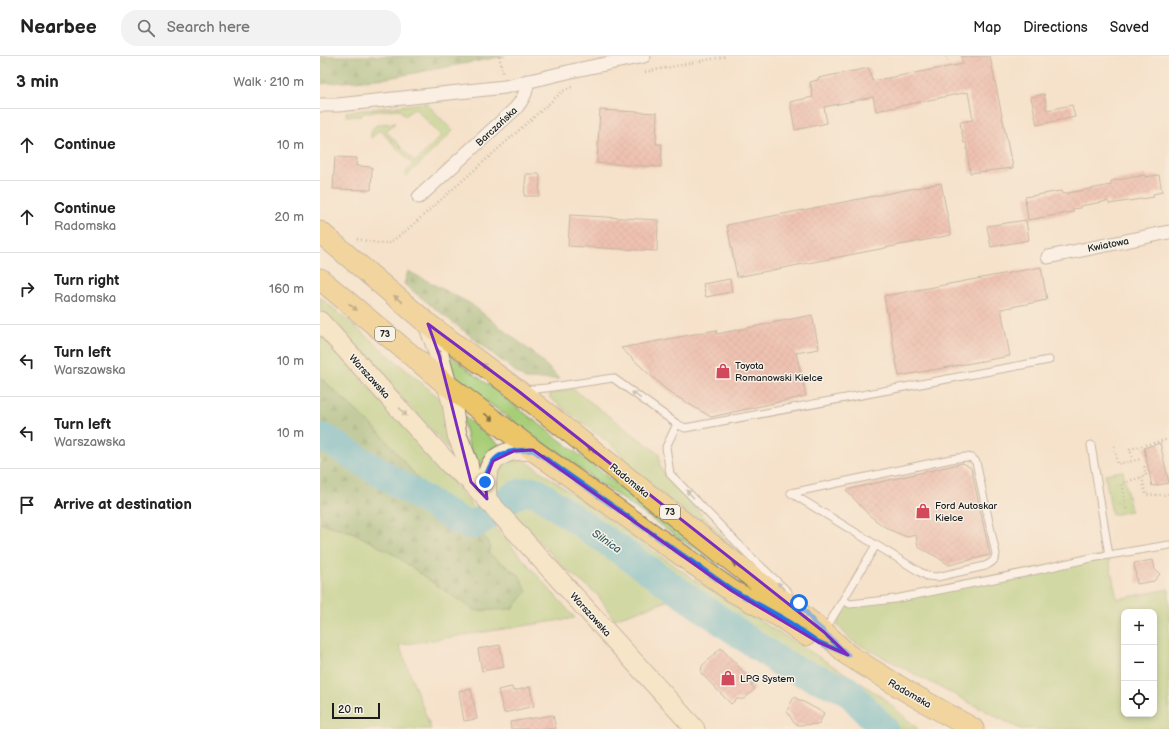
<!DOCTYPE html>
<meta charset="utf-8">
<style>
body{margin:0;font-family:"Balsamiq Sans",sans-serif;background:#f2f2f2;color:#222}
.controls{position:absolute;right:12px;bottom:12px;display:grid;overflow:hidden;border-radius:8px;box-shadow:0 2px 6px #0003}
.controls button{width:36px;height:36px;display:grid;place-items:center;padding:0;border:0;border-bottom:1px solid #e0e0e0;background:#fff;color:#222;font:20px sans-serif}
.scale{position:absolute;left:12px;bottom:10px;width:48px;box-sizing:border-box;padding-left:4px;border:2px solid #1c1c1c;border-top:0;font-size:11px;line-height:14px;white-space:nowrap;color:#1c1c1c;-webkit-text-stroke:3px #f7f3e8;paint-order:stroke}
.stop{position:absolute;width:12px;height:12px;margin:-9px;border:3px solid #1a73e8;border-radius:50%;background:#fff}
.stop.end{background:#1a73e8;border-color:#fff;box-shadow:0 1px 4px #0008}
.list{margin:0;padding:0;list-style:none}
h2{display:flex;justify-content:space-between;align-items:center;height:52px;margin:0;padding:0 16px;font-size:17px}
h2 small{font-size:13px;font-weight:400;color:#767676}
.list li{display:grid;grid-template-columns:26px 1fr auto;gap:12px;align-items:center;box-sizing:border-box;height:72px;padding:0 16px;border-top:1px solid #e0e0e0}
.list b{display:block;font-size:15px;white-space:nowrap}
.list p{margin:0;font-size:13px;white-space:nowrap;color:#767676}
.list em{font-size:13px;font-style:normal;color:#767676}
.icon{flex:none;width:22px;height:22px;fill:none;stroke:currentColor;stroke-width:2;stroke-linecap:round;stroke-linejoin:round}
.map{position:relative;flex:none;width:849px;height:673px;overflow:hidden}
header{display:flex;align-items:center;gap:24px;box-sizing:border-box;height:56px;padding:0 20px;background:#fff;border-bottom:1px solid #e0e0e0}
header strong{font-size:19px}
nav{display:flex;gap:22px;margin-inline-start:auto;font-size:14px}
.search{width:280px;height:36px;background:#f2f2f2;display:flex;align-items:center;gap:10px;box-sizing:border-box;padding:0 14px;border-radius:16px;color:#767676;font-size:15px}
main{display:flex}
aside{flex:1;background:#fff}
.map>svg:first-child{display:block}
.grass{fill:#a7cd77;stroke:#62744a;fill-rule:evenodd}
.forest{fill:url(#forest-firs);stroke:#506642}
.park{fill:url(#park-tufts);stroke:#62744a}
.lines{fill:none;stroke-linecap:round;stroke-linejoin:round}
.river{stroke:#4cb3cb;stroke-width:29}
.building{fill:url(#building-cross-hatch)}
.lane-casing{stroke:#887f74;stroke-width:9}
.street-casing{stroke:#887f74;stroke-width:15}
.secondary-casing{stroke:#887f74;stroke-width:21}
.primary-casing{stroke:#887f74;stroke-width:23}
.path{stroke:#887f74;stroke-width:2.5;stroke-dasharray:1 3;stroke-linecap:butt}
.lane{stroke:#fff;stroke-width:7}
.street{stroke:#fff;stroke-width:13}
.secondary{stroke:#f8e8c3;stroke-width:19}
.primary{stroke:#edc569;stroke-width:21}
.oneway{fill:#847042}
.oneway2{fill:#958c78}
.oneway3{fill:#999}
.route{stroke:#1a73e8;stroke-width:5}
.marked{fill:none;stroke:#7b2cbf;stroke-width:3;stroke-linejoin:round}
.labels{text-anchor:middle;stroke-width:3;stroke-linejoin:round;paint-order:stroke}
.shield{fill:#f7f3e8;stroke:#5e5c59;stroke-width:1}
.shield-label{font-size:9px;font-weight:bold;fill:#1c1c1c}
.street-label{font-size:10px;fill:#1c1c1c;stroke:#f7f3e8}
.poi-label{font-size:10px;fill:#1c1c1c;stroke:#f7f3e8;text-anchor:start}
.water-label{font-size:11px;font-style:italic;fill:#2f5862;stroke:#f7f3e8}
</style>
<header>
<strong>Nearbee</strong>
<div class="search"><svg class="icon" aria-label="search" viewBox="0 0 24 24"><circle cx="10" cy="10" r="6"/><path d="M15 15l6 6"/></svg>Search here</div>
<nav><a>Map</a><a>Directions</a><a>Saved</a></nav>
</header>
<main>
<aside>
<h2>3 min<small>Walk · 210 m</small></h2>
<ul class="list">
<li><svg class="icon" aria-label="ahead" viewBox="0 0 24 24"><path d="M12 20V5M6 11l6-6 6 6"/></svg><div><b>Continue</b></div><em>10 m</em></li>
<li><svg class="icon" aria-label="ahead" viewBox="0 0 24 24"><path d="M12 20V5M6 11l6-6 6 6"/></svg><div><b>Continue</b><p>Radomska</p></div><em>20 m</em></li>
<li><svg class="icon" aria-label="right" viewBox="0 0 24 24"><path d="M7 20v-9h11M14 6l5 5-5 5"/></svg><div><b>Turn right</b><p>Radomska</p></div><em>160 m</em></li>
<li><svg class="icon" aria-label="left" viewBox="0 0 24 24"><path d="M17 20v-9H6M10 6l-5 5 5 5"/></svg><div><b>Turn left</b><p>Warszawska</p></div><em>10 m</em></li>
<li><svg class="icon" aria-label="left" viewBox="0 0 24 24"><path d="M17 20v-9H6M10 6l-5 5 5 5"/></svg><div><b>Turn left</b><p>Warszawska</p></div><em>10 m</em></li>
<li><svg class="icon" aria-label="arrive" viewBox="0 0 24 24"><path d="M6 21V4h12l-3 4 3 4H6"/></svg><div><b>Arrive at destination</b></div></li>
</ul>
</aside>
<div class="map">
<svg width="849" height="673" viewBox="0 0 849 673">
<defs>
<pattern id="forest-firs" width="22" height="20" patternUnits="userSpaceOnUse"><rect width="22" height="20" fill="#85b068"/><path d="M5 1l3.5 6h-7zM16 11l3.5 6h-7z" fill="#6c8e55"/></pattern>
<pattern id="park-tufts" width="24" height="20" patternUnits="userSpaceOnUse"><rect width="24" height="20" fill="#a7cd77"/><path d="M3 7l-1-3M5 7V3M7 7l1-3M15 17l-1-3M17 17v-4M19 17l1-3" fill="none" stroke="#8faf66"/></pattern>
<pattern id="building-cross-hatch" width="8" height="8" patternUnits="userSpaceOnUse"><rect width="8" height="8" fill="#e69a92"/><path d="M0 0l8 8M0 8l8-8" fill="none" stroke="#ba7d76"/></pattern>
</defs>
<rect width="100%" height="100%" fill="#f7f3e8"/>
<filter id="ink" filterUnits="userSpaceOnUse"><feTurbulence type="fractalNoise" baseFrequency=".025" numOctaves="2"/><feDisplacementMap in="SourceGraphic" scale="8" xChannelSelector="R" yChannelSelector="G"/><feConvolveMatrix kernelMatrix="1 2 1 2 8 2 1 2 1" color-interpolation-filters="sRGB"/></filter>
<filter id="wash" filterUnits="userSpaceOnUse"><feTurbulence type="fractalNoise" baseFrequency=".012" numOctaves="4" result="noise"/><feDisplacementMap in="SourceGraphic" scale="16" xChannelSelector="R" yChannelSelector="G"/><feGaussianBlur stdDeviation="0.9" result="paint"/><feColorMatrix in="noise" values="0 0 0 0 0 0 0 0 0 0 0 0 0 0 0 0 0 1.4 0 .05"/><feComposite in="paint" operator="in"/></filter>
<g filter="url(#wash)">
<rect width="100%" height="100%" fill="#f5e2cb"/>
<path class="grass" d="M 106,47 L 133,75 L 87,120 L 84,118 L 93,109 L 60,74 L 51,82 C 50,66 62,68 75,67 L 66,75 L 95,106 L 121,80 L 95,52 L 85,60 L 79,53 L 44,57 L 41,60 L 26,60 L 26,56 Z
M 0,241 L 125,347 L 138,403 L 0,253 Z
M 0,278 L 115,405 L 149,446 L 177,474 L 255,562 L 79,589 L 111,673 L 0,673 L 0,467 L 32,476 L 75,499 L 113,527 L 200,520 L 168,497 L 136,459 L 114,442 L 61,378 L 0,321 Z
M 128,298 L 401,508 L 399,510 L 228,391 L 163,343 L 138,322 L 132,314 Z
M 253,333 L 339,398 L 340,411 L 346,421 L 419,498 L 332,430 L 309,408 L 293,390 L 230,342 L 230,338 Z
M 142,359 L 181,390 L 172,393 L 164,403 L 160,413 L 153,401 L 148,387 Z
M 194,405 L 205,405 L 213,410 L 378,526 L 414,549 L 538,625 L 563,642 L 598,673 L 555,673 L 529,648 L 496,628 L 460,614 L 404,578 L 353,543 L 294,563 L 277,538 L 243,511 L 195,459 L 194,456 L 175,434 L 175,421 L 178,416 L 187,406 Z
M 788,499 L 797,543 L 849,533 L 849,673 L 700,673 L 532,585 L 518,570 L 519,552 ZM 804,556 L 834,556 L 834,658 L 804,658 Z"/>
<path class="forest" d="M 0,0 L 185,0 L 68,22 L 0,28 Z
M 88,215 L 151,248 L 213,297 L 240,323 L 205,323 L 84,228 Z
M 0,321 L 61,378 L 114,442 L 136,459 L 160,474 L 171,491 L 168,497 L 200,520 L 207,536 L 192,553 L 156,555 L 113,527 L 75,499 L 32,476 L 0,467 Z"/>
<path class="park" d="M 803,415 L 811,455 L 792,459 L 785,418 Z"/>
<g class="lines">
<path class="river" d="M 0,381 L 6,383 L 139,465 L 152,469 C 176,459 187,434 215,435 L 466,610 L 527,634 L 564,673"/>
</g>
<g id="blocks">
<path class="building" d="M 641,0 L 670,0 L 690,100 L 691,100 L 693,112 L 650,117 L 646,86 L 644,87 L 640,66 L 653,64 L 648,36 L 556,55 L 553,41 L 504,51 L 507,67 L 475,74 L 470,46 L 493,41 L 490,26 L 498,24 L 498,22 L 549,12 L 552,25 L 643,8 Z
M 724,38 L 727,54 L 752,49 L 755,61 L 717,69 L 711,41 Z
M 280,54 L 337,57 L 336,88 L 342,88 L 341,111 L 277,107 Z
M 15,101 L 37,102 L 36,110 L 52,111 L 51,134 L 13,133 Z
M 206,118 L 220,118 L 219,140 L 204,140 Z
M 825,119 L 825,121 L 839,119 L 842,136 L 833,138 L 834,141 L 789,148 L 788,145 L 760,150 L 761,152 L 753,153 L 753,156 L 708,164 L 705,141 L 741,135 L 742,138 L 791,129 L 791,125 Z
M 621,127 L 631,179 L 417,221 L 407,169 Z
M 250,159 L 338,164 L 337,195 L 248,190 Z
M 706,164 L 709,184 L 671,191 L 667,170 Z
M 721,211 L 727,244 L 681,253 L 690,300 L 579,320 L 564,240 Z
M 410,223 L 412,236 L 386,241 L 383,228 Z
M 492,259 L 499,293 L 476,297 L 486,340 L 391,361 L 354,339 L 343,331 L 301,292 L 396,274 L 397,278 Z
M 840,387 L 849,427 L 832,430 L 824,392 Z
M 643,407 L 651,412 L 670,499 L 629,509 L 617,501 L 598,491 L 596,479 L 587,481 L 570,474 L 562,469 L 549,459 L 526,434 Z
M 833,504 L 835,514 L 840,518 L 834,525 L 817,528 L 814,507 Z
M 180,589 L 184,611 L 162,615 L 158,593 Z
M 401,592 L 434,627 L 431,629 L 435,633 L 424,643 L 417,643 L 411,648 L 381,617 L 382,610 Z
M 192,631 L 193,635 L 210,631 L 214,650 L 184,657 L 178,634 Z
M 151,633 L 157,663 L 144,665 L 139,635 Z
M 474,641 L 504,657 L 499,668 L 479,669 L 474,667 L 467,655 Z
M 233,659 L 236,673 L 191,673 L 190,666 Z"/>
</g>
</g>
<g filter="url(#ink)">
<use href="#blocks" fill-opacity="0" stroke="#887f74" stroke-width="1"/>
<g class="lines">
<g class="lane-casing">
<path id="lane" d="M 204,334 L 226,332 L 293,322 L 357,368 L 346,391 L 350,418 L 427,497 L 468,536
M 357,368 L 365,372 L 729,304
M 771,389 L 789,499
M 523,544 L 530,548 L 575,543 L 704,517 L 771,502 L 849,489
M 505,574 L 556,489 L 471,437 L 631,403 L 646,401 L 652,402 L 656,406 L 676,498 C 675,505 671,507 665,510 L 617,521 L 607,520 L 600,516 L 556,489"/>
</g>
<g class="street-casing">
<path id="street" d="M 0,49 L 18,49 L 185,31 L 256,14 L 324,0
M 99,141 L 196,52 C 203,43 207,37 207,25
M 728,201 L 849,176"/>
</g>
<g class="secondary-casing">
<path id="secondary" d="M 0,265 L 129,408 L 151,426 L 375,673
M 108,268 L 119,299 L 132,347 L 137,379 L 148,406 L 151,426
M 167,443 C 165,420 166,400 194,395 C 200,394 206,395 213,394"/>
</g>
<g class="primary-casing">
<path id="primary" d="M 0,176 L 108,268 L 197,334 L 417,509 L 504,576 L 528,599 L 588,636 L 653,673
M 0,223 L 127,329 L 213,394 L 412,535 L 464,563 L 486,579"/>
</g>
<path class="path" d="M 179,0 L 183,17
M 626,0 L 627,6
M 325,16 L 407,0
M 37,183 L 58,187 L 69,187 L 87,174 L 243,35 L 252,31
M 794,390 L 797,408 L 821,403
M 812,401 L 810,393 L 849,383
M 822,421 L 826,439 L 843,439 L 849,438
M 806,453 L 802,427 L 826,420 L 824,408"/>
<use href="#lane" class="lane"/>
<use href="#street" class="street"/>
<use href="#secondary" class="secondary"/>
<use href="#primary" class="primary"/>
</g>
<defs><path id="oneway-solid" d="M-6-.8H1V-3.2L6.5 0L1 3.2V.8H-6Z"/></defs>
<g class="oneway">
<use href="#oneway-solid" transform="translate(78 243) rotate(-140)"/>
<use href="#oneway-solid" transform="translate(33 251) rotate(40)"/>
<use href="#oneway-solid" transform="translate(166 311) rotate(-143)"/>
<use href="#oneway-solid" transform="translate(169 361) rotate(38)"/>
<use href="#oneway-solid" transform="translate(272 394) rotate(-141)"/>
<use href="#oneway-solid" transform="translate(417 510) rotate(-142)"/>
</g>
<g class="oneway2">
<use href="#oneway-solid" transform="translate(119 298) rotate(-108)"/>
<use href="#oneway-solid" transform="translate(83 356) rotate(48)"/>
</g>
<g class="oneway3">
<use href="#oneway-solid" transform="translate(316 339) rotate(-144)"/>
<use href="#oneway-solid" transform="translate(370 438) rotate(-134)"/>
<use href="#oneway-solid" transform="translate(461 530) rotate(-136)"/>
</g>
</g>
<g class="lines" filter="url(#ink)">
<path class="route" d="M 165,426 C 171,396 185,395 213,394 L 412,534 L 464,563 L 498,586 L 528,599 L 504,576 L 496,569 L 479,547"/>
</g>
<path d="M0 0H849V673H0ZM 108,268 L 197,334 L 504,576 L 528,599 L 498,586 L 412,535 L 213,394 L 194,395 L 173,405 L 165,426 L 167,443 L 151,426 L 119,299 Z" fill="#f5e2cb" fill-opacity=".55" fill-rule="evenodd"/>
<path class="marked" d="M 108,268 L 197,334 L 504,576 L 528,599 L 498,586 L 412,535 L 213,394 L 194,395 L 173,405 L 165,426 L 167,443 L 151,426 L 119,299 Z"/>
<defs>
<g id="shop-bare" transform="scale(1.2)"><path d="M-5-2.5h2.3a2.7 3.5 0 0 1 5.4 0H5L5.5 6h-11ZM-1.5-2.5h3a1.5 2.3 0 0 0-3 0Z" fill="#d1495b" stroke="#f7f3e8" stroke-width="2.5" paint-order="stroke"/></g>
</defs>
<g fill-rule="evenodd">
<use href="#shop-bare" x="403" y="315"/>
<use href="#shop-bare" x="603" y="455"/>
<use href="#shop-bare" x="408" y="622"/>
</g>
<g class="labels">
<g class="shield">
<rect x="55" y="271" width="20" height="14" rx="3"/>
<rect x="340" y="449" width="20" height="14" rx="3"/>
</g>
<g class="shield-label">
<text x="65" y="281">73</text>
<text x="350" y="459">73</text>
</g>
<g class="street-label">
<text transform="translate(176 70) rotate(-43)" y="4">Barczańska</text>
<text transform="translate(788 188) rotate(-11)" y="4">Kwiatowa</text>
<text transform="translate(50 320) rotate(48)" y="4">Warszawska</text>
<text transform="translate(310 424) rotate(39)" y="4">Radomska</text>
<text transform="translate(271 558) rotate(48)" y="4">Warszawska</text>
<text transform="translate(590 637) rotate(30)" y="4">Radomska</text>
</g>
<g class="poi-label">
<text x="415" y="313">Toyota<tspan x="415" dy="12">Romanowski Kielce</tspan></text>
<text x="615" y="453">Ford Autoskar<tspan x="615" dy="12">Kielce</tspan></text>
<text x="420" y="626">LPG System</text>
</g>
<g class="water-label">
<text transform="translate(287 485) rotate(35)" y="4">Silnica</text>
</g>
</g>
</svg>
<div class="controls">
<button>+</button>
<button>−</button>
<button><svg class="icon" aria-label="locate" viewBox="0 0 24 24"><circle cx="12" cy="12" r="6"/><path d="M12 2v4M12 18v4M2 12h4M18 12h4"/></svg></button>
</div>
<div class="scale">20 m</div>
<div class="stop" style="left:479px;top:547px"></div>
<div class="stop end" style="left:165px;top:426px"></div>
</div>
</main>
